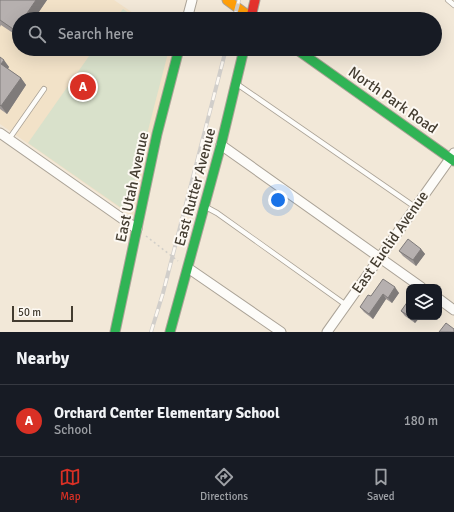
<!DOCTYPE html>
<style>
body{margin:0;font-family:Signika,sans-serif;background:#20242c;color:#f1f3f6}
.controls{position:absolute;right:12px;bottom:12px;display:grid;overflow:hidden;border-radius:8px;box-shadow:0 4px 16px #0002}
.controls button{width:36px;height:36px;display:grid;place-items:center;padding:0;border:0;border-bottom:1px solid #363941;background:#171b24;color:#f1f3f6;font:20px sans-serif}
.scale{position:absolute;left:12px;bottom:10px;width:61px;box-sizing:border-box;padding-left:4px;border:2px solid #433c30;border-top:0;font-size:11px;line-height:14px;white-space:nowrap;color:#433c30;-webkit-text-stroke:3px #fdf9f3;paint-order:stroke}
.you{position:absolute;left:278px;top:200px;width:14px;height:14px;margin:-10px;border:3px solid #fff;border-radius:50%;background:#1a73e8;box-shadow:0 0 0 6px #1a73e833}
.badge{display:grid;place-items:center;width:26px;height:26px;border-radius:50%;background:#d93025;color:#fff;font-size:13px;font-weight:700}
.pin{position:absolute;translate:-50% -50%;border:2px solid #fff;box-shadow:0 1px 4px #0006}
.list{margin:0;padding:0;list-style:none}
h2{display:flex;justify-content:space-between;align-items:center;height:52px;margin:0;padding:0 16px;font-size:17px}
h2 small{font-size:13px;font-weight:400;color:#9ea1a6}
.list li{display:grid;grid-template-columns:26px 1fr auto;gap:12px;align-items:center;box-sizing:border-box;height:72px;padding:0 16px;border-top:1px solid #363941}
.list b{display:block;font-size:15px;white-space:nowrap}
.list p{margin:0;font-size:13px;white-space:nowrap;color:#9ea1a6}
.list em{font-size:13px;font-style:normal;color:#9ea1a6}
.icon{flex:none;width:22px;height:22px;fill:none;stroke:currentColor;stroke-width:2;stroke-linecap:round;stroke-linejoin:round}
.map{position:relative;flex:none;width:454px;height:332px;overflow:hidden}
.search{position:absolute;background:#171b24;box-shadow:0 4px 16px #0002;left:12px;right:12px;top:12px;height:44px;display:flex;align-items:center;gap:10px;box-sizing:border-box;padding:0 14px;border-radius:22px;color:#9ea1a6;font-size:15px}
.sheet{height:124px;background:#171b24}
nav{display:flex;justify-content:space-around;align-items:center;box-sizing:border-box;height:56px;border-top:1px solid #363941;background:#171b24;font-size:11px;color:#9ea1a6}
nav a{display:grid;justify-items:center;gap:2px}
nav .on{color:#d93025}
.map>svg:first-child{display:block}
.built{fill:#f2e2c8}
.green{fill:#d9e1cb}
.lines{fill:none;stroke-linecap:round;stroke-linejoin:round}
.lane-casing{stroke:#aba397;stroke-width:6}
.street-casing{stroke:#aba397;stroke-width:11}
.fast-casing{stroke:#aba397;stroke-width:11}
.slow-casing{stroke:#aba397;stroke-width:11}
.jam-casing{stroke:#aba397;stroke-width:11}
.path{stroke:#d1cec8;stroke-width:1.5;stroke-dasharray:2 3;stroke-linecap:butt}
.lane{stroke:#fdfcf9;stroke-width:4.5}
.street{stroke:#fdfcf9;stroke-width:9}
.fast{stroke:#30b455;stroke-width:9}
.slow{stroke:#ff9f0a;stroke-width:9}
.jam{stroke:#e5322d;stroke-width:9}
.rail-casing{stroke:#d1ceca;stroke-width:4}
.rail{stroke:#fdf9f3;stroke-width:2.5;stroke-dasharray:8;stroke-linecap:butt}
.wall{fill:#9d9796}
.shaded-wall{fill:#7f7b7a}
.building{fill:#b6b0af;stroke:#7f7b7a}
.labels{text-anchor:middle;stroke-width:4;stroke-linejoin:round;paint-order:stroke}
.street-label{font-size:15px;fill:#433c30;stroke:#fdf9f3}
</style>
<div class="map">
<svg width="454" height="332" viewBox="0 0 454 332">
<rect width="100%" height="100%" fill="#f2e8d8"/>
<path class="built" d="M 0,0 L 114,0 L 142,19 L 19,19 L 19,49 L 175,49 L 134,218 L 0,124 Z"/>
<path class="green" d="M 123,9 L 138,19 L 115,19 Z
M 94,49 L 169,49 L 127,212 L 28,143 Z"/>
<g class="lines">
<g class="lane-casing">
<path id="lane" d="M 448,0 L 454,5
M 237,84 L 415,207
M 9,139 L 44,89
M 204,206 L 217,213 L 346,305"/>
</g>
<g class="street-casing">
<path id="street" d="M 187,19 L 192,0
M 0,133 L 137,229
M 221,145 L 421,287
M 188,268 L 281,332
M 439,299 L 454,310
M 327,332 L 454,153"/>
</g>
<g class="fast-casing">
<path id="fast" d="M 296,49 L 454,161
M 115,332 L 157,134 L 179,49
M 170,332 L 221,145 L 244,49"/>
</g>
<g class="slow-casing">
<path id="slow" d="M 227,0 L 253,19"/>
</g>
<g class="jam-casing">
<path id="jam" d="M 251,17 L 255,0"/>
</g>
<path class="path" d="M 146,236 L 178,261"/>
<use href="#lane" class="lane"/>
<use href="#street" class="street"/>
<use href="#fast" class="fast"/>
<use href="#slow" class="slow"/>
<use href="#jam" class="jam"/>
<g class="rail-casing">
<path id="rail" d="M 234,19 L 239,0
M 151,332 L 163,293 L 226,49"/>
</g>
<use href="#rail" class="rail"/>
</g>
<path class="wall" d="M 0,0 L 47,0 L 34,19 L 19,19 L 19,37 L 1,25 L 0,27 Z
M 0,57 L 9,67 L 8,69 L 21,78 L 26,85 L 7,114 L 0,109 Z
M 421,249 L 425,254 L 416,266 L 403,256 L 399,251 Z
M 383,279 L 399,293 L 392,303 L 386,299 L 373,319 L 364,312 L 360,307 L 371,296 Z
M 409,301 L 409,317 L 420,317 L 415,323 L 405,316 L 401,311 Z"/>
<path class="shaded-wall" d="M 36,0 L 47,0 L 34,19 L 23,19 Z
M 19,25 L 19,35 L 16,31 Z
M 4,60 L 9,67 L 6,71 L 1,64 Z
M 21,78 L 26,85 L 7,114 L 1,106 Z
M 421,249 L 425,254 L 416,266 L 413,260 Z
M 395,287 L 399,293 L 392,303 L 388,298 Z
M 383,294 L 386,299 L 373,319 L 369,314 Z
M 413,317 L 420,317 L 415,323 L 412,318 Z"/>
<path class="building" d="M 0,0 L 36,0 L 23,19 L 19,19 L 19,25 L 16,31 L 0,20 Z
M 0,57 L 4,60 L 1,64 L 21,78 L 1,106 L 0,105 Z
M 408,239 L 421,249 L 413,260 L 399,251 Z
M 383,279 L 395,287 L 388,298 L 383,294 L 369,314 L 360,307 L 368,295 L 371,296 Z
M 408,301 L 409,301 L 409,316 L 401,311 Z
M 446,323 L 454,329 L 454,332 L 439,332 Z"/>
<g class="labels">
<g class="street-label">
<text transform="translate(393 100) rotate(35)" y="5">North Park Road</text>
<text transform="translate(132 187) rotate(-78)" y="5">East Utah Avenue</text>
<text transform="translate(195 187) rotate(-75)" y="5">East Rutter Avenue</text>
<text transform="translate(390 242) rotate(-55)" y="5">East Euclid Avenue</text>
</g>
</g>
</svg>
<div class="controls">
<button><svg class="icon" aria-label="layers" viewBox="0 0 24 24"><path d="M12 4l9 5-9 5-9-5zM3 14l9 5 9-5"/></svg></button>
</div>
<div class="scale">50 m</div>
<div class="you"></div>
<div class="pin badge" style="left:83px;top:87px">A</div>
<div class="search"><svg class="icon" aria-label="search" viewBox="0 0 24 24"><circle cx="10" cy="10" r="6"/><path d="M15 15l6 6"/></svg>Search here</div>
</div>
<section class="sheet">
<h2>Nearby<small></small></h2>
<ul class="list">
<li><span class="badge">A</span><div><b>Orchard Center Elementary School</b><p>School</p></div><em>180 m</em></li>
</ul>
</section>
<nav>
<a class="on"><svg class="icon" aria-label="map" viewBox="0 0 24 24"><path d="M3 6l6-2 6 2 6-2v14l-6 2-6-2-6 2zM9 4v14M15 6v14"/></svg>Map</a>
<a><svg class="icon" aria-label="directions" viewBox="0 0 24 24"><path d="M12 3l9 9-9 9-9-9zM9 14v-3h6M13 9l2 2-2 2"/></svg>Directions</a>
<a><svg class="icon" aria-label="saved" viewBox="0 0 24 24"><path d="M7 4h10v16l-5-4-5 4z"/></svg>Saved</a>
</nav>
